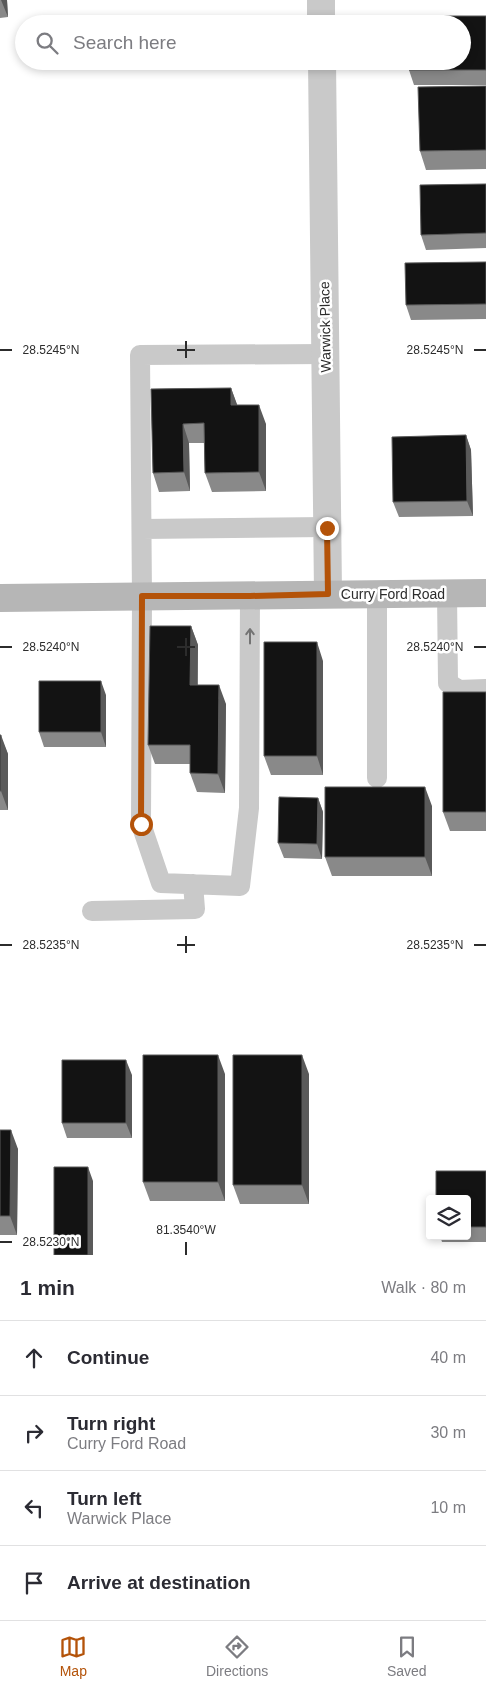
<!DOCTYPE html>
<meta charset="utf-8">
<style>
body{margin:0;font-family:Arial,sans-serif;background:#f7f7f7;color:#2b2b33}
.controls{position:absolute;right:15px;bottom:15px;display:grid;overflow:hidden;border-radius:5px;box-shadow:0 2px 8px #0003}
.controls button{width:45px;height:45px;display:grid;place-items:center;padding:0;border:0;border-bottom:1px solid #e1e1e2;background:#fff;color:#2b2b33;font:25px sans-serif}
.stop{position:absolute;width:15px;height:15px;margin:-11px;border:4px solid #b45309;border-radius:50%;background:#fff}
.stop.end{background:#b45309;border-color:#fff;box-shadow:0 1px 5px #0008}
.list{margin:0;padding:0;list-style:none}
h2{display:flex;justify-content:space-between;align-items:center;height:65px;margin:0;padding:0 20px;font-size:21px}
h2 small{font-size:16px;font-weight:400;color:#7c7c81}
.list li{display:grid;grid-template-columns:32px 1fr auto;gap:15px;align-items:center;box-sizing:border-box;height:75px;padding:0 20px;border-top:1px solid #e1e1e2}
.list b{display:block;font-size:19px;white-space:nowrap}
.list p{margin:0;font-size:16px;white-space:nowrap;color:#7c7c81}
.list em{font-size:16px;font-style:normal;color:#7c7c81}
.icon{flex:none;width:28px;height:28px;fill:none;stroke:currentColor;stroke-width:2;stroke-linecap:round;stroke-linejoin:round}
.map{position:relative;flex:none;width:486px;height:1255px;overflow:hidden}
.search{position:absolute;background:#fff;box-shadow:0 2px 8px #0003;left:15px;right:15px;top:15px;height:55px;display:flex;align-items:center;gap:12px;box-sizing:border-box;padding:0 18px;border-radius:28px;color:#7c7c81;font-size:19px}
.sheet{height:365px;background:#fff}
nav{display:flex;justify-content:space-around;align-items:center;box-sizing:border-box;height:70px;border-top:1px solid #e1e1e2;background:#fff;font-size:14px;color:#7c7c81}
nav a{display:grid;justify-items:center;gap:2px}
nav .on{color:#b45309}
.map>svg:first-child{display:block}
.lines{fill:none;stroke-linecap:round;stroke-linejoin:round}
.lane{stroke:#c9c9c9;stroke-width:20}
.street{stroke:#c9c9c9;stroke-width:28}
.secondary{stroke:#b6b6b6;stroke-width:28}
.wall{fill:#898989}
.shaded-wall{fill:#5a5a5a}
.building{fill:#131313;stroke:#5a5a5a}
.oneway{stroke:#737373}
.route{stroke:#b45309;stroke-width:6}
.ticks{fill:none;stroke:#2c2c2c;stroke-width:2}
.labels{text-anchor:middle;stroke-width:5;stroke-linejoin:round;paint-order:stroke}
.street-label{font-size:14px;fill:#2c2c2c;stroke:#fff}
.ticks-label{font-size:12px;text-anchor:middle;fill:#2c2c2c;stroke:#fff;stroke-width:5;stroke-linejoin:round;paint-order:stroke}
</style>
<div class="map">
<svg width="486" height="1255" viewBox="0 0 486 1255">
<rect width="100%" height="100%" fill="#fff"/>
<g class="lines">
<path class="lane" d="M 142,529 L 327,527
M 447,593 L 448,683 L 459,690 L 486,689
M 377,595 L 377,778
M 250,596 L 249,808 L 240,886 L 161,883 L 141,824 L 142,596 L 140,355 L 325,354
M 92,911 L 195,909 L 193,884"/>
<path class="street" d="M 321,0 L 321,24
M 322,61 L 328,593"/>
<path class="secondary" d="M 0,598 L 486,593"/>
</g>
<path class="wall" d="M 0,0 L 7,0 L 8,17 L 0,18 Z
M 486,16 L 486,85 L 414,85 L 409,70 Z
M 486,86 L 486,169 L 426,170 L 420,151 Z
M 486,184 L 486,248 L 426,250 L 421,235 Z
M 486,262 L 486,319 L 411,320 L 406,305 Z
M 231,388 L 237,405 L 266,424 L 266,491 L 212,492 L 205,473 L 204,443 L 189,443 L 190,491 L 159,492 L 153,473 L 151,389 Z
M 466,435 L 471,450 L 473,516 L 399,517 L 393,502 Z
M 191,626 L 198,645 L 198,685 L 226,704 L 225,793 L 197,792 L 190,773 L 190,764 L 155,764 L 148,745 Z
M 323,661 L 323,775 L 271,775 L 264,756 Z
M 486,692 L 486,831 L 450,831 L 443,812 Z
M 106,695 L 106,747 L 44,747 L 39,732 Z
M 0,735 L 8,754 L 8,810 L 0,810 Z
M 318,798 L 323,812 L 322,859 L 284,858 L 278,843 Z
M 432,806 L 432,876 L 332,876 L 325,857 Z
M 225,1074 L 225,1201 L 150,1201 L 143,1182 Z
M 309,1074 L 309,1204 L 240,1204 L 233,1185 Z
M 132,1075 L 132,1138 L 67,1138 L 62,1123 Z
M 0,1130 L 18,1149 L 17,1235 L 0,1235 Z
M 486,1171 L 486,1242 L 442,1242 L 440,1236 L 467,1236 L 467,1199 Z"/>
<path class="shaded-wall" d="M 1,0 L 7,0 L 8,17 Z
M 231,388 L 238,407 L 231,405 Z
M 259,405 L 266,424 L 266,491 L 259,472 Z
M 183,424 L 189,443 L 190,491 L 184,472 Z
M 466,435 L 471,450 L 473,516 L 467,501 Z
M 191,626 L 198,645 L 197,704 L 190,685 Z
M 317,642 L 323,661 L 323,775 L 317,756 Z
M 101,681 L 106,695 L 106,747 L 101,732 Z
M 219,685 L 226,704 L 225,793 L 218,774 Z
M 1,735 L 8,754 L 8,810 L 1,791 Z
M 425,787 L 432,806 L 432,876 L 425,857 Z
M 318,798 L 323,812 L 322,859 L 317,844 Z
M 218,1055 L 225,1074 L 225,1201 L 218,1182 Z
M 302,1055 L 309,1074 L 309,1204 L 302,1185 Z
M 126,1060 L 132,1075 L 132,1138 L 126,1123 Z
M 11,1130 L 18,1149 L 17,1235 L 10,1216 Z
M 88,1167 L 93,1181 L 93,1255 L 88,1255 Z"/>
<path class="building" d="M 409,16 L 486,16 L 486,70 L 409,70 L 409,61 L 462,61 L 462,24 L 409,24 Z
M 486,86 L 486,150 L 420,151 L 418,87 Z
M 486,184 L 486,233 L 421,235 L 420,185 Z
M 486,262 L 486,304 L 406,305 L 405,263 Z
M 231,388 L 231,405 L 259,405 L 259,472 L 205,473 L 204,423 L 183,424 L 184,472 L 153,473 L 151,389 Z
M 466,435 L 467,501 L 393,502 L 392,437 Z
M 150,626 L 191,626 L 190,685 L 219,685 L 218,774 L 190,773 L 190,745 L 148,745 Z
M 264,642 L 317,642 L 317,756 L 264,756 Z
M 39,681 L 101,681 L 101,732 L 39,732 Z
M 443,692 L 486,692 L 486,812 L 443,812 Z
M 0,735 L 1,735 L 1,791 L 0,791 Z
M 325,787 L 425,787 L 425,857 L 325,857 Z
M 279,797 L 318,798 L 317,844 L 278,843 Z
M 143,1055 L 218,1055 L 218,1182 L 143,1182 Z
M 233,1055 L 302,1055 L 302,1185 L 233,1185 Z
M 62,1060 L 126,1060 L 126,1123 L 62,1123 Z
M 0,1130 L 11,1130 L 10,1216 L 0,1216 Z
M 54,1167 L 88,1167 L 88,1255 L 54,1255 Z
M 436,1171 L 486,1171 L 486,1227 L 467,1227 L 467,1199 L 436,1199 Z"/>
<defs><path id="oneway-shaft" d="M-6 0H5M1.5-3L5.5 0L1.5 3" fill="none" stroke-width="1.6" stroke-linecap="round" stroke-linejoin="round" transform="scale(1.25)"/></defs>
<use class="oneway" href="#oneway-shaft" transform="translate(250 636) rotate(-90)"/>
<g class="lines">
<path class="route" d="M 141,824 L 142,596 L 250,596 L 328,594 L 327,528"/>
</g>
<path class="ticks" d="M 186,341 L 186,358M 0,350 L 12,350M 177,350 L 195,350M 474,350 L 486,350M 186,638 L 186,656M 0,647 L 12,647M 177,647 L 195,647M 474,647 L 486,647M 186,936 L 186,953M 0,945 L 12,945M 177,945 L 195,945M 474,945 L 486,945M 0,1242 L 12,1242M 186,1242 L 186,1255"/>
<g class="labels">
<g class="street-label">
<text transform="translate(325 327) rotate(-91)" y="5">Warwick Place</text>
<text x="393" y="599">Curry Ford Road</text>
</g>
</g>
<g class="ticks-label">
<text x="51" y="354">28.5245°N</text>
<text x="435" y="354">28.5245°N</text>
<text x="51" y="651">28.5240°N</text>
<text x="435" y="651">28.5240°N</text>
<text x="51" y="949">28.5235°N</text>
<text x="435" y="949">28.5235°N</text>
<text x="186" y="1234">81.3540°W</text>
<text x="51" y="1246">28.5230°N</text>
</g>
</svg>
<div class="controls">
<button><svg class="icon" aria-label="layers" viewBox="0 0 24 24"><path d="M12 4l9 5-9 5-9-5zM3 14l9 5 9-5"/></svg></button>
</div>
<div class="stop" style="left:141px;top:824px"></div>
<div class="stop end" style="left:327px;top:528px"></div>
<div class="search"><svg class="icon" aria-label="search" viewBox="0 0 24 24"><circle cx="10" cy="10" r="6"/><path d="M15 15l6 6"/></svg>Search here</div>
</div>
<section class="sheet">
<h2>1 min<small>Walk · 80 m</small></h2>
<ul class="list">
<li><svg class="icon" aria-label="ahead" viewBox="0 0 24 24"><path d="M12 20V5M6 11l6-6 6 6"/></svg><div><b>Continue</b></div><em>40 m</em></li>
<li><svg class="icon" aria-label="right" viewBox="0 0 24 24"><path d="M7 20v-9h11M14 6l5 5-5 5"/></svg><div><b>Turn right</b><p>Curry Ford Road</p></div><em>30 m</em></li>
<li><svg class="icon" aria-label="left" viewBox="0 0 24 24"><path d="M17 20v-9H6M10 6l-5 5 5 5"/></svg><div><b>Turn left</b><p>Warwick Place</p></div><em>10 m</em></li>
<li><svg class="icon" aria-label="arrive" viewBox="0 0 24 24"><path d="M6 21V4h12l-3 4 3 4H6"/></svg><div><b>Arrive at destination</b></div></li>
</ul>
</section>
<nav>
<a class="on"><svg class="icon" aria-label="map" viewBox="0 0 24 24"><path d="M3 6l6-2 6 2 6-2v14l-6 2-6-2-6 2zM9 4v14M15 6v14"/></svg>Map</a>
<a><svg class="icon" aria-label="directions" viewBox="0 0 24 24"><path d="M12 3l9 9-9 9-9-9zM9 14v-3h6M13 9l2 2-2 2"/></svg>Directions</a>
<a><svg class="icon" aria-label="saved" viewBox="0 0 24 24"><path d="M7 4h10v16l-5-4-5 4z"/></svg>Saved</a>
</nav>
